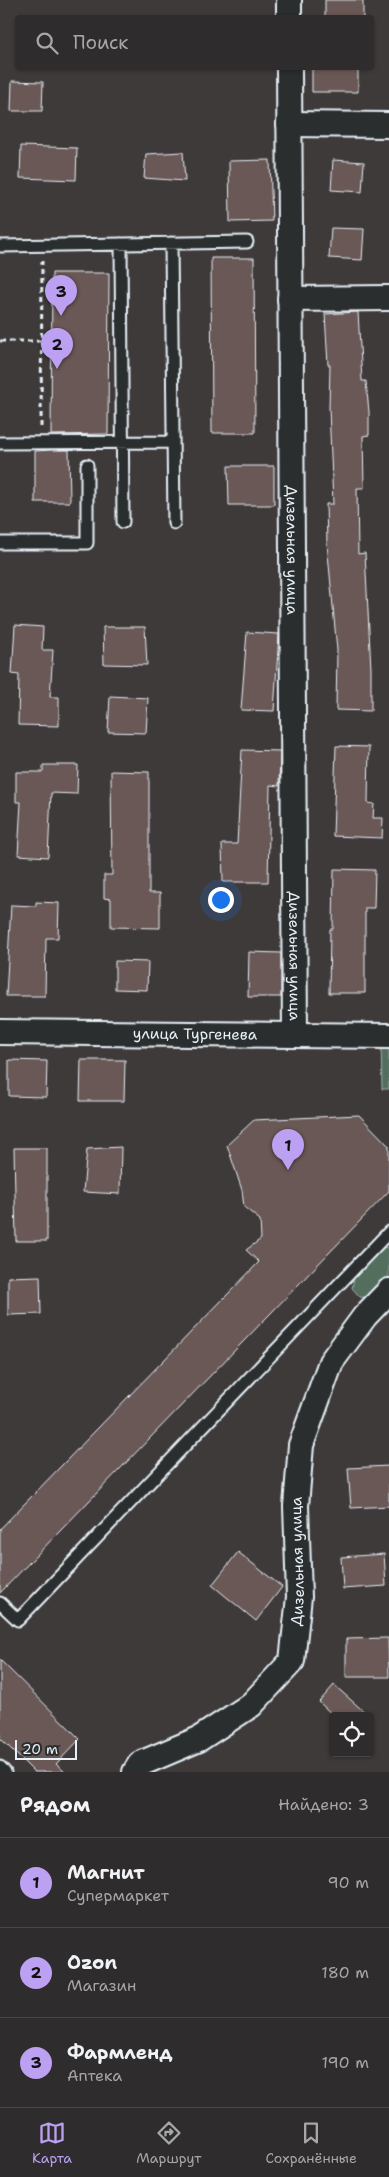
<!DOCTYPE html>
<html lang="ru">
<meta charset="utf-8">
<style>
body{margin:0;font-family:"Shantell Sans",sans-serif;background:#363434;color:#f1f3f6}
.controls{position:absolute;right:15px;bottom:15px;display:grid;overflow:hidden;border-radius:5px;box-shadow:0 1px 4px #0004}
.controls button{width:45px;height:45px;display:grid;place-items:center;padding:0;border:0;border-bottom:1px solid #494848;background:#2e2c2c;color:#f1f3f6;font:25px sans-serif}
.scale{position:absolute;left:15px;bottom:12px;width:62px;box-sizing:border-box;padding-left:5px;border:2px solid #e8f1f8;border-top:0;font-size:14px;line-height:18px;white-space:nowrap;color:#e8f1f8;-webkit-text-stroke:4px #2a2d2e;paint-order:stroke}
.you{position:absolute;left:220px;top:899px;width:18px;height:18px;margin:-12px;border:4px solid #fff;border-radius:50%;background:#1a73e8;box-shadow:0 0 0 8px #1a73e833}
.badge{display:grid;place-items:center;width:32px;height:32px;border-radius:50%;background:#bca0f2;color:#111;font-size:16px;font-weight:700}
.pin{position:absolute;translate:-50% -41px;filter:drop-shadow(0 1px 2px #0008)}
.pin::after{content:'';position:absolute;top:26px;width:18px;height:15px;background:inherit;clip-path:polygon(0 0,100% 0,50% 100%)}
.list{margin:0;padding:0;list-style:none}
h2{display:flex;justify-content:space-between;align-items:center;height:65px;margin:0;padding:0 20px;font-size:21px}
h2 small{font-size:16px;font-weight:400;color:#a7a7a9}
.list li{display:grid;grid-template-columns:32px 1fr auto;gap:15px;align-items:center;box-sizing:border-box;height:90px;padding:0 20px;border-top:1px solid #494848}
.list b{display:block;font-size:19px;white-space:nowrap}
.list p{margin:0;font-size:16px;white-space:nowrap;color:#a7a7a9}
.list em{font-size:16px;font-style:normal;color:#a7a7a9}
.icon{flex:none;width:28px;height:28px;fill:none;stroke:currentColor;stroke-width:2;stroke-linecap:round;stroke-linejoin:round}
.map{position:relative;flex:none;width:389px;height:1772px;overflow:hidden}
.search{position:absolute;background:#2e2c2c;box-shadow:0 1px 4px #0004;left:15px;right:15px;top:15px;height:55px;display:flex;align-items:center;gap:12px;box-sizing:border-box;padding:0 18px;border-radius:5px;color:#a7a7a9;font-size:19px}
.sheet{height:335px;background:#2e2c2c}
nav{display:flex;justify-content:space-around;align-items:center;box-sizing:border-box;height:70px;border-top:1px solid #494848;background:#2e2c2c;font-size:14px;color:#a7a7a9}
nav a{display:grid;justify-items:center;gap:2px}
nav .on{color:#bca0f2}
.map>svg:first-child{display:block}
.green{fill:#526e5d;stroke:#9db0aa}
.building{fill:#6b5957;stroke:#e8f1f8}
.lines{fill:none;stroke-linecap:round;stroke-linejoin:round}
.service-casing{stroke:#e8f1f8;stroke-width:15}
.minor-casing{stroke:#e8f1f8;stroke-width:28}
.path{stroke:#e8f1f8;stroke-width:3;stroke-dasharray:5 4;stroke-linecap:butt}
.service{stroke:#2a2d2e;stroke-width:11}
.minor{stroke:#2a2d2e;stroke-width:24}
.labels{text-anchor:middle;stroke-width:4;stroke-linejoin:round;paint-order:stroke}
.street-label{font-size:15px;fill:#e8f1f8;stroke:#2a2d2e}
</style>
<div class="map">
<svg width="389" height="1772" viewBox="0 0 389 1772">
<rect width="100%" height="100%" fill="#3e3a3a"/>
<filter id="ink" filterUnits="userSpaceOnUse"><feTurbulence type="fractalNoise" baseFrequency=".02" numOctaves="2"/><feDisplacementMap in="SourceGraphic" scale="10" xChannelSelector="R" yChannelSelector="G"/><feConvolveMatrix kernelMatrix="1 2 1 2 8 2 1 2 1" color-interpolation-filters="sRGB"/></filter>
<g filter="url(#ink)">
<path class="green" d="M 381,1041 L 389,1041 L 389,1089 L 382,1089 Z
M 384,1247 L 389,1248 L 389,1279 L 369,1298 L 360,1297 L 352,1288 L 354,1279 Z"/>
<path class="building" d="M 325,0 L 363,0 L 363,18 L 325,18 Z
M 312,68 L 358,68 L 358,92 L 312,92 Z
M 12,81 L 43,82 L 42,111 L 11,111 Z
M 21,146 L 77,148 L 76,180 L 20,178 Z
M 183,152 L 185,181 L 144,178 L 146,154 Z
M 270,160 L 272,221 L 230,222 L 229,161 Z
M 333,160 L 364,162 L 362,192 L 331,190 Z
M 331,228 L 364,229 L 362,260 L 329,258 Z
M 211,258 L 254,258 L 255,433 L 212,433 Z
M 52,273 L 109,273 L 108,434 L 51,435 Z
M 358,312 L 362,381 L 366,381 L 369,412 L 369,435 L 363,436 L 364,488 L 357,488 L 358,554 L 365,553 L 371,669 L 371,711 L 336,710 L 337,650 L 327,543 L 326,504 L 333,504 L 329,408 L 330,365 L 328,365 L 325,314 Z
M 51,450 L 69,450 L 70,502 L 35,502 L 35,451 Z
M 228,466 L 274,466 L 274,505 L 229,505 Z
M 15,625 L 43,627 L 42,650 L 53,650 L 50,697 L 59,697 L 59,726 L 18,725 L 19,675 L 12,674 Z
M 103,627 L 145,627 L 147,665 L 104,664 Z
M 247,632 L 279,634 L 274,711 L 241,710 Z
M 110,696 L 148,698 L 146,733 L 108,732 Z
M 336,746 L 369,747 L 368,803 L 374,804 L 373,818 L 383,818 L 382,838 L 333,836 Z
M 242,750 L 280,751 L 279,786 L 270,785 L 268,882 L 223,882 L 222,844 L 237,844 Z
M 43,765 L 78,765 L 77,794 L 51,793 L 48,857 L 18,855 L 21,802 L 16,802 L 16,772 L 43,772 Z
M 111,771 L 149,772 L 149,893 L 160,893 L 160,928 L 111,927 L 111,899 L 104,898 L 104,875 L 112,875 Z
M 334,869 L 375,870 L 374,908 L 365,908 L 365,993 L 329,993 L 330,929 L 333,929 Z
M 36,902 L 59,903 L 58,938 L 46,938 L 45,996 L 6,996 L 11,905 L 36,906 Z
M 249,952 L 281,953 L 281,997 L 248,997 Z
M 115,961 L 148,962 L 147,990 L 115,989 Z
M 9,1060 L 47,1061 L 46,1097 L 9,1096 Z
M 81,1060 L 125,1060 L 124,1101 L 80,1101 Z
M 359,1115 L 389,1146 L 389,1191 L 0,1593 L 0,1529 L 259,1262 L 246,1250 L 261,1239 L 260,1220 L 244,1207 L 242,1190 L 227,1145 L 254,1120 Z
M 121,1147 L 120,1194 L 83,1192 L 87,1149 Z
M 14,1148 L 47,1148 L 47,1241 L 16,1241 Z
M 40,1276 L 41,1314 L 8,1315 L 8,1277 Z
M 389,1466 L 389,1506 L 351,1508 L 348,1468 Z
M 238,1552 L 282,1587 L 256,1621 L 212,1585 Z
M 384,1554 L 386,1586 L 343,1589 L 341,1557 Z
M 388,1638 L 389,1677 L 346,1677 L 346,1639 Z
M 0,1660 L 80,1739 L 56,1764 L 65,1772 L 34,1772 L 0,1738 Z
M 334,1685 L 369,1716 L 334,1716 L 319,1702 Z"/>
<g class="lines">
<g class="service-casing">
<path id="service" d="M 171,243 L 174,523
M 121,244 L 123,522
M 0,246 L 247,242
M 0,443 L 172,442
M 0,543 L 87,543 L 87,465
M 0,1603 L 18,1620 L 389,1232
M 0,1767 L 5,1772"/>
</g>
<g class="minor-casing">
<g id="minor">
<path d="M 289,0 L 289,18"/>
<path id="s1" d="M 289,68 L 295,1034"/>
<path d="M 289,124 L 389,125"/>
<path d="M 290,299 L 389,298"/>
<path id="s2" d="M 0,1032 L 389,1036"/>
<path id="s3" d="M 135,1772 L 140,1764 L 199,1739 L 251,1705 L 292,1661 L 299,1597 L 296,1506 L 301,1445 L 331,1362 L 365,1316 L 389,1291"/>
</g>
</g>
<path class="path" d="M 0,341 L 41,341
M 41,427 L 42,261"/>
<use href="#service" class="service"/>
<use href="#minor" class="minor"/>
</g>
</g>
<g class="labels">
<g class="street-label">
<text dy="5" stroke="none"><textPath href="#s1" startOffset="482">Дизельная улица</textPath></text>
<text dy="5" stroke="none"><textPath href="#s1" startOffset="888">Дизельная улица</textPath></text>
<text dy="5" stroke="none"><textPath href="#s2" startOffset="195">улица Тургенева</textPath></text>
<text dy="5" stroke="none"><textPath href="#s3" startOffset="296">Дизельная улица</textPath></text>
</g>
</g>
</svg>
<div class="controls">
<button><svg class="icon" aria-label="locate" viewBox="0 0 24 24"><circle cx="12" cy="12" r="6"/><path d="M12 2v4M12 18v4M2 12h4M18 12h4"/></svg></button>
</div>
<div class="scale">20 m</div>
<div class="you"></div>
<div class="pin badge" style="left:288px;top:1170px">1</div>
<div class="pin badge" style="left:57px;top:369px">2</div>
<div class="pin badge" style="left:61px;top:316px">3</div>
<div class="search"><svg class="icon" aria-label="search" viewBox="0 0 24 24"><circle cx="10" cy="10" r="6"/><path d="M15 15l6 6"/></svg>Поиск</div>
</div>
<section class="sheet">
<h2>Рядом<small>Найдено: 3</small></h2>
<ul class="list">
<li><span class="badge">1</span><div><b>Магнит</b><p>Супермаркет</p></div><em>90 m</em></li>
<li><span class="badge">2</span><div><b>Ozon</b><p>Магазин</p></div><em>180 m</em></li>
<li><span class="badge">3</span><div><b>Фармленд</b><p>Аптека</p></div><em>190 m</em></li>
</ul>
</section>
<nav>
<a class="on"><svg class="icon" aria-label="map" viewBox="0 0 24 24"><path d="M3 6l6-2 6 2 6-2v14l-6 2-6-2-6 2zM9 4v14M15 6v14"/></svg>Карта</a>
<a><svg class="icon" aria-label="directions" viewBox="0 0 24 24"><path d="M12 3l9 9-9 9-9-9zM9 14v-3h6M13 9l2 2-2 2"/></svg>Маршрут</a>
<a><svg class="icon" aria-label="saved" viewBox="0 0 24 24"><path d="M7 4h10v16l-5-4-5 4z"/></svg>Сохранённые</a>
</nav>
